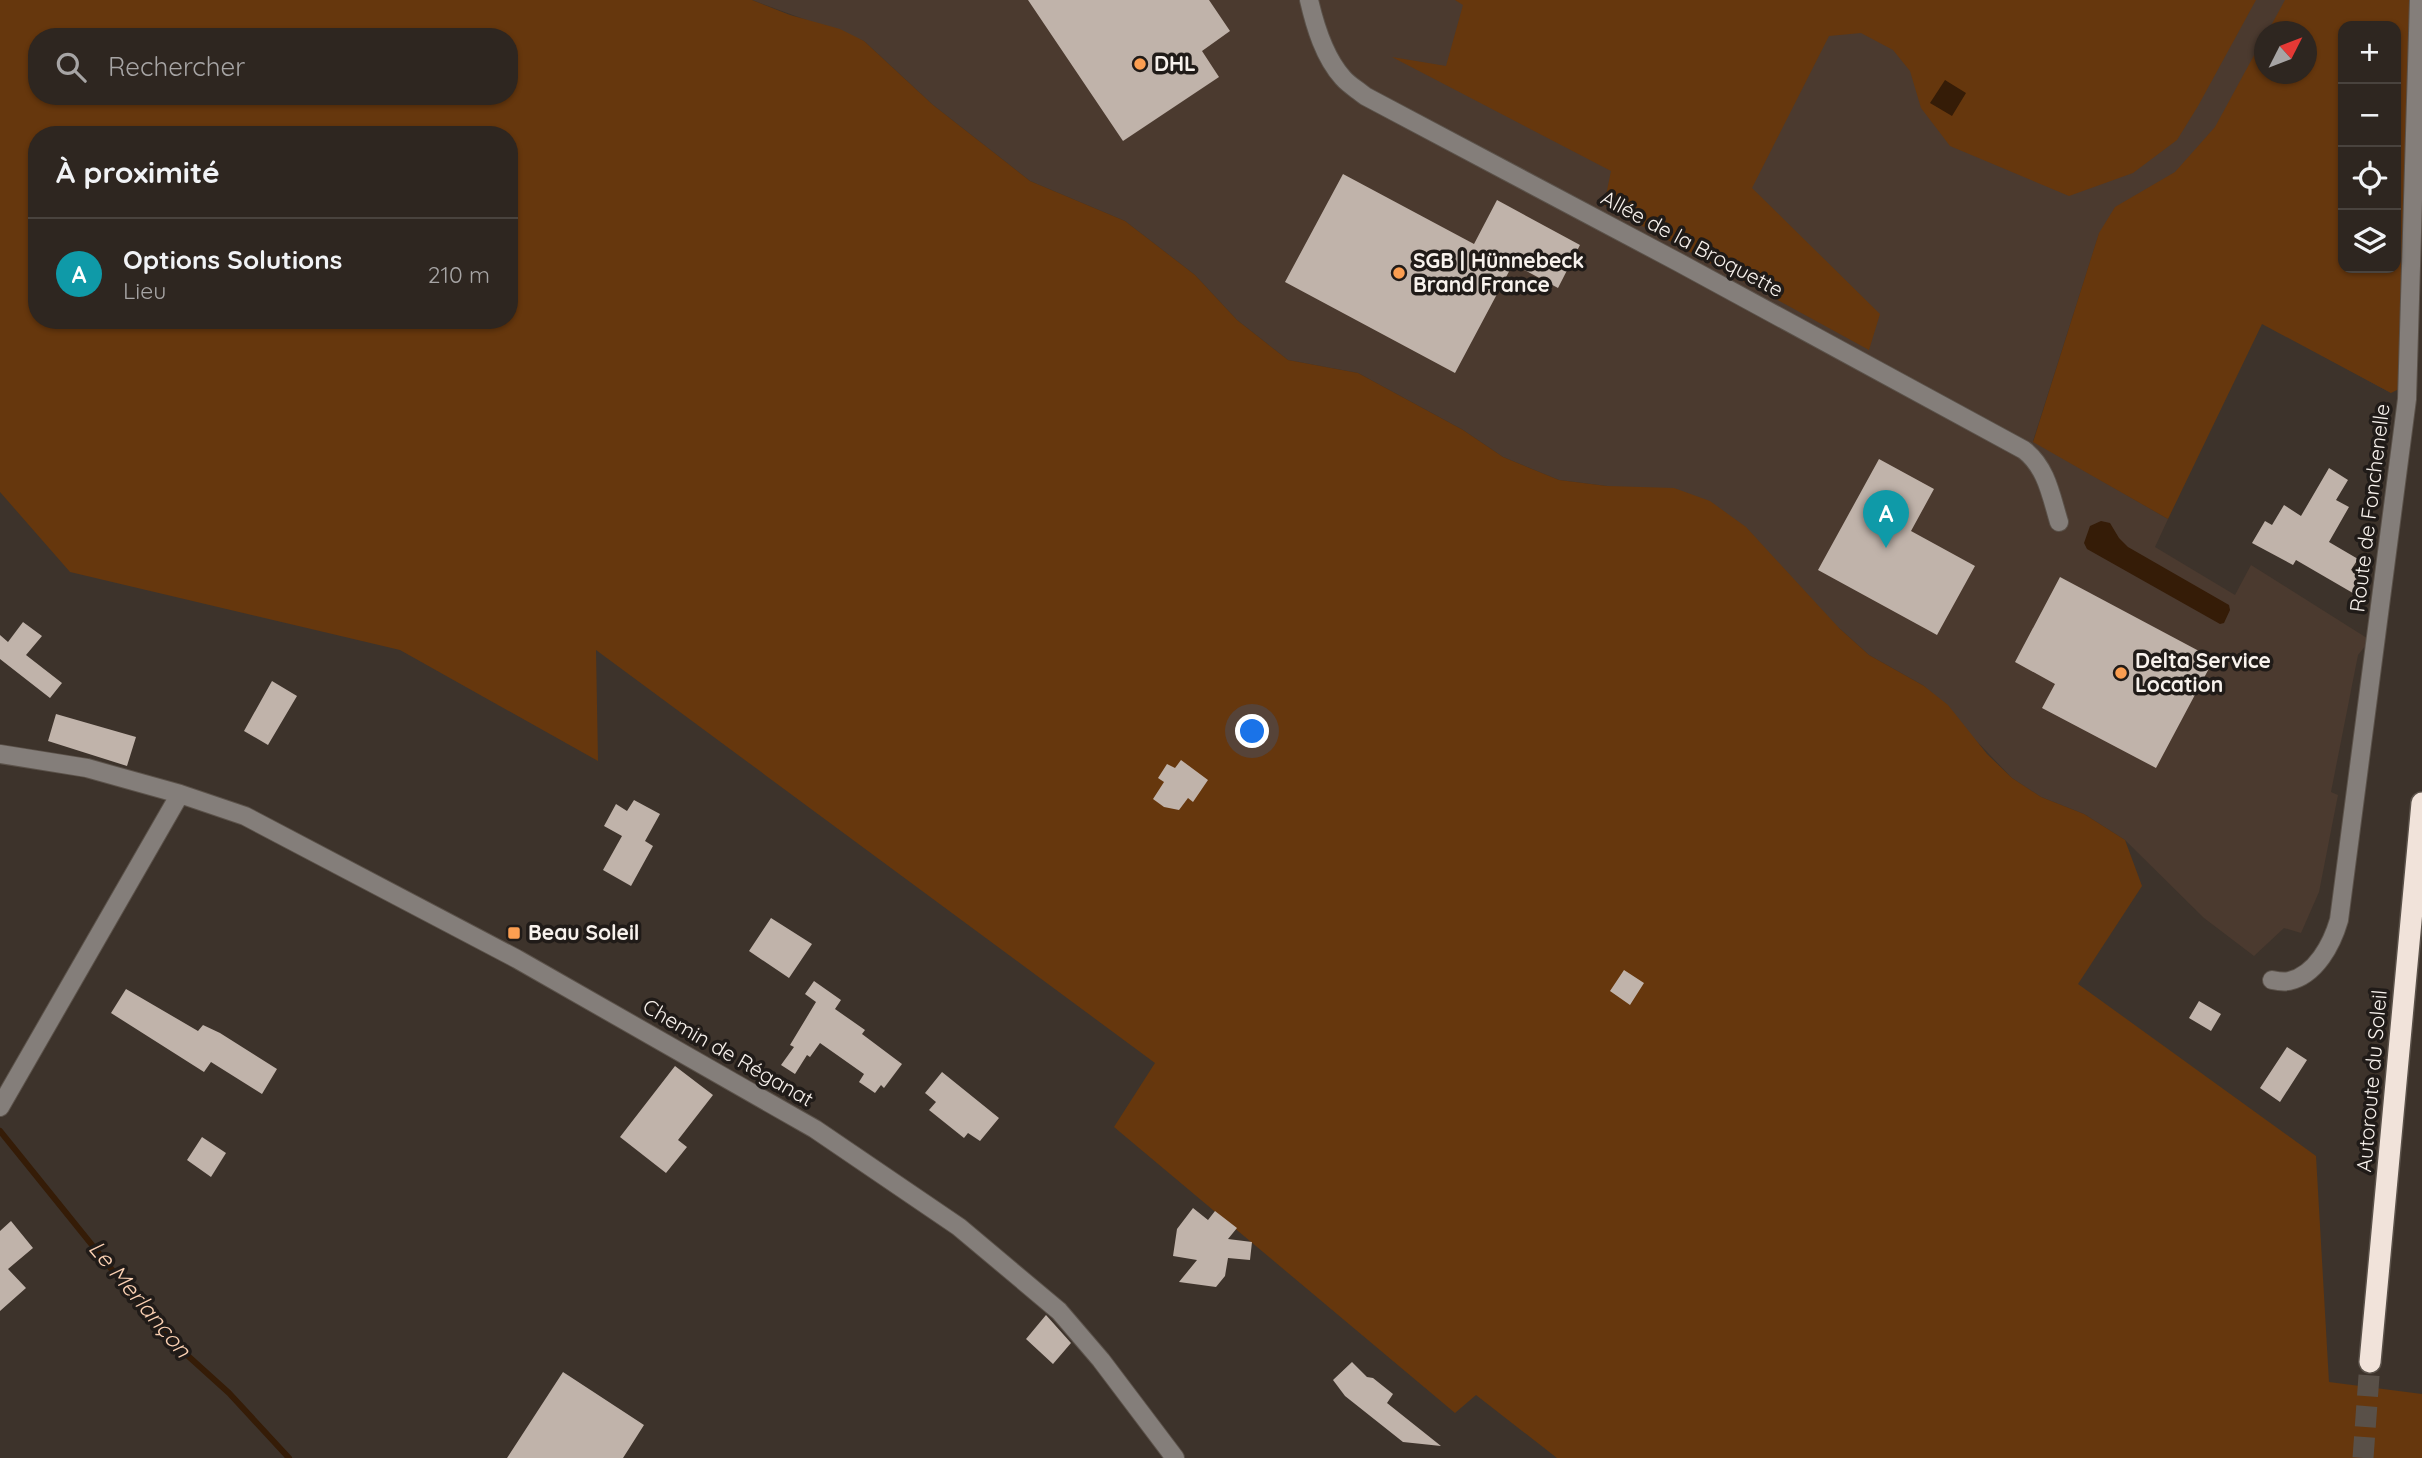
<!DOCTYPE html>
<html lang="fr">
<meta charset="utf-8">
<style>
body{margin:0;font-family:Quicksand,sans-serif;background:#362e29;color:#f1f3f6}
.controls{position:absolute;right:21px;top:21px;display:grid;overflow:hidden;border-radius:14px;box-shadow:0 2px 5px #0004}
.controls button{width:63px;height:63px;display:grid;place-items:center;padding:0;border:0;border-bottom:2px solid #49433e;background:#2e2620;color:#f1f3f6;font:35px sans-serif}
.compass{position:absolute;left:2254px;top:21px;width:63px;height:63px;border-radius:50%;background:#2e2620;box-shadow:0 2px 5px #0004;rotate:48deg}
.you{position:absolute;left:1253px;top:732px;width:24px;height:24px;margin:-18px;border:5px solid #fff;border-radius:50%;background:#1a73e8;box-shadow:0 0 0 10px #1a73e833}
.badge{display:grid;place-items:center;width:46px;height:46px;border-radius:50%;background:#fb9e51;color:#fff;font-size:23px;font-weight:700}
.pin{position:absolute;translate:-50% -58px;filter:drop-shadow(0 2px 4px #0008)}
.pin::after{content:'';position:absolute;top:37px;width:24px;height:21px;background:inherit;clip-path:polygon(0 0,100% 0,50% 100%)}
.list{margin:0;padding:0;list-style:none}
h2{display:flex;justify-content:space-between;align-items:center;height:91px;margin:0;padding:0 28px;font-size:30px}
h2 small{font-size:23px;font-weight:400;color:#a7a5a5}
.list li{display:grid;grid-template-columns:46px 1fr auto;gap:21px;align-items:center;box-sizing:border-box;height:112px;padding:0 28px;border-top:2px solid #49433e}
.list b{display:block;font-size:26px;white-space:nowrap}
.list p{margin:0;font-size:23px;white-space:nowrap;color:#a7a5a5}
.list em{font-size:23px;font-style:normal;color:#a7a5a5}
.icon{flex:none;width:38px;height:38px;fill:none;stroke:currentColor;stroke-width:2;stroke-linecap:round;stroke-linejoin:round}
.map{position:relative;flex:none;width:2422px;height:1458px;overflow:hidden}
.search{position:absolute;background:#2e2620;box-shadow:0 2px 5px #0004;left:28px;top:28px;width:490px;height:77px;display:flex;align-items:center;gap:18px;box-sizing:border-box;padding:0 24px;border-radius:28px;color:#a7a5a5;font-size:26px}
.panel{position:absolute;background:#2e2620;box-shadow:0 2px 5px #0004;left:28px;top:126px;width:490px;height:203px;border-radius:28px}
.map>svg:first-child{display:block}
.built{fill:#4b3a2f;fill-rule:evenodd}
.green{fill:#66370d;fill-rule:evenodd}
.water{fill:#351c07}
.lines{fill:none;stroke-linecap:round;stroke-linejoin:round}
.stream{stroke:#351c07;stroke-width:6}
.building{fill:#c0b3aa}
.highway-tunnel{stroke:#595048;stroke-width:21;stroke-dasharray:21 10;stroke-linecap:butt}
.minor-casing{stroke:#5b524a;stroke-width:20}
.highway-casing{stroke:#5b524a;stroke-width:24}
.minor{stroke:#847e7a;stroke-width:18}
.highway{stroke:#f1e3da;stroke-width:21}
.poi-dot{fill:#fb9e51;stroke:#201b18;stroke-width:2.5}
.labels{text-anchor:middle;stroke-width:7;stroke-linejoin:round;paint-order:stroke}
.poi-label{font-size:21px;font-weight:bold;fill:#f8f2ed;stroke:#201b18;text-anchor:start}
.street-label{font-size:21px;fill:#f8f2ed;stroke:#201b18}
.water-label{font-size:23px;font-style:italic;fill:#fcd1b3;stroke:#201b18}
</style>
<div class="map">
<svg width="2422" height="1458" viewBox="0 0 2422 1458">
<rect width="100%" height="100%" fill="#3d332b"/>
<path class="built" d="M 752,0 L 2399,0 L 2396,26 L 2343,26 L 2343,268 L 2393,268 L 2391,393 L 2099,234 L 2033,441 L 2168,519 L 2155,547 L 2235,595 L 2251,565 L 2370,640 L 2358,655 L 2331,792 L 2338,795 L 2319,892 L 2301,933 L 2284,928 L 2254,956 L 2204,918 L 2125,840 L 2084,814 L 2041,797 L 2012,778 L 1924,686 L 1869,655 L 1839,628 L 1607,486 L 1559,480 L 1503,457 L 1463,430 L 1358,373 L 1288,360 L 1237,320 L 1195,275 L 1125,221 L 1030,181 L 933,105 L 864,41 ZM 2264,32 L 2306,32 L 2306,74 L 2264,74 Z"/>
<path class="green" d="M 0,0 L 752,0 L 790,15 L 840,29 L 864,41 L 933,105 L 1030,181 L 1125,221 L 1195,275 L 1237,320 L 1288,360 L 1358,373 L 1463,430 L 1503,457 L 1559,480 L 1607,486 L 1674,488 L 1710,501 L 1746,527 L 1839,628 L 1869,655 L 1924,686 L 1948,705 L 1987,754 L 2012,778 L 2041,797 L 2084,814 L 2125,840 L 2142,886 L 2078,984 L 2316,1156 L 2329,1382 L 2422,1394 L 2422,1458 L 1557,1458 L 1476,1395 L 1455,1413 L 1114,1127 L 1155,1063 L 596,650 L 598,761 L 400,650 L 70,572 L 0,492 ZM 37,37 L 509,37 L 509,96 L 37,96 ZM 37,135 L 509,135 L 509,320 L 37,320 Z
M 1455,0 L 2256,0 L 2198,106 L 2177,140 L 2133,173 L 2069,196 L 1950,146 L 1921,108 L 1910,71 L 1893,50 L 1861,33 L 1829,36 L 1752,188 L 1880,314 L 1869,350 L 1604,205 L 1611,171 L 1392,57 L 1446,66 L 1463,5 Z
M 2285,0 L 2410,0 L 2399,389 L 2391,393 L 2262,324 L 2168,519 L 2033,442 L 2099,233 L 2115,207 L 2175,172 L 2215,127 L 2264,37 L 2264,74 L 2306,74 L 2306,32 L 2268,31 ZM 2343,26 L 2396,26 L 2396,268 L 2343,268 Z"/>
<path class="water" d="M 1945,80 L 1966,93 L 1952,116 L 1930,103 Z
M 2101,521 L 2110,523 L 2119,538 L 2128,547 L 2229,605 L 2230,610 L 2224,623 L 2220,624 L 2087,549 L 2084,543 L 2090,526 Z"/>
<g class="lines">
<path class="stream" d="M 0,1131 L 130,1292 L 177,1346 L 229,1393 L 289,1458"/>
</g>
<path class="building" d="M 1028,0 L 1209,0 L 1230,31 L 1202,51 L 1219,77 L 1123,141 Z
M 1343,174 L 1474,244 L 1497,200 L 1580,245 L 1558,288 L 1513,264 L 1455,373 L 1285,282 Z
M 1879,459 L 1934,489 L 1911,531 L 1975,566 L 1937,635 L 1818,570 Z
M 2329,468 L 2348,480 L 2336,500 L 2349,507 L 2329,542 L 2358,559 L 2351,570 L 2367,580 L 2358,596 L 2296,560 L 2293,565 L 2252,543 L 2265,521 L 2272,525 L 2284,505 L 2301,516 Z
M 2060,577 L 2214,659 L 2156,768 L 2042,708 L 2055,684 L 2015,662 Z
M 23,622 L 42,636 L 26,655 L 62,683 L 50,698 L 0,659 L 0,635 L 8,642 Z
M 272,681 L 297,696 L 268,745 L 244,731 Z
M 56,714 L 136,737 L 127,766 L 48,741 Z
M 1181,760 L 1208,780 L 1193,802 L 1188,798 L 1179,810 L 1164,807 L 1153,799 L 1164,782 L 1158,778 L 1167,764 L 1175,768 Z
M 634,800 L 660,814 L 645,841 L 653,846 L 631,886 L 603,870 L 622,836 L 604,826 L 616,804 L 627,811 Z
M 771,918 L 812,944 L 789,978 L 749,951 Z
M 1624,970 L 1644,983 L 1630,1005 L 1610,991 Z
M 814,981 L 841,1000 L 835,1009 L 865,1030 L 862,1034 L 902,1064 L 884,1088 L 881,1085 L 875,1093 L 859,1082 L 864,1074 L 820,1043 L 810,1057 L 807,1055 L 795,1074 L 781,1065 L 794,1047 L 790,1045 L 816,1002 L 805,994 Z
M 126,989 L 198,1031 L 203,1025 L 220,1033 L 277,1069 L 262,1094 L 211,1062 L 204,1072 L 111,1013 Z
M 2199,1001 L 2221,1014 L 2211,1031 L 2189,1018 Z
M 2287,1047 L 2307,1060 L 2280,1102 L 2260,1088 Z
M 675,1066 L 713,1095 L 678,1140 L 687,1147 L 666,1173 L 620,1137 Z
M 942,1072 L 999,1118 L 980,1141 L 968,1133 L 964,1138 L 929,1110 L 936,1102 L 925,1093 Z
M 202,1137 L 226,1153 L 211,1177 L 187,1160 Z
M 1193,1208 L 1208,1220 L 1215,1211 L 1237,1228 L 1228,1239 L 1252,1242 L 1250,1260 L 1228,1258 L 1225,1276 L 1216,1287 L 1179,1282 L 1197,1260 L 1173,1256 L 1177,1229 Z
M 11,1221 L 33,1248 L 8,1269 L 26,1288 L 0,1311 L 0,1231 Z
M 1046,1315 L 1071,1343 L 1053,1364 L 1026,1339 Z
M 1352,1362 L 1367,1377 L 1373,1378 L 1393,1394 L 1387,1403 L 1441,1446 L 1403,1442 L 1345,1396 L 1333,1380 Z
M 563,1372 L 644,1425 L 623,1458 L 507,1458 Z"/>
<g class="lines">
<path class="highway-tunnel" d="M 2363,1458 L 2370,1362"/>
<g class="minor-casing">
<path id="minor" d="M 1309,0 C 1315,26 1324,57 1343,78 C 1349,85 1358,90 1365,96 L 1678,262 L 2024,450 C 2047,468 2051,496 2059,522
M 0,754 L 87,768 L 180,794 L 245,816 L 517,959 L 815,1129 L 959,1227 L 1059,1311 L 1101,1360 L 1175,1458
M 2272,980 C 2277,981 2284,982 2289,981 C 2316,975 2332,944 2339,920 L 2407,399 L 2419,0
M 0,1107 L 180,794"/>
</g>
<g class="highway-casing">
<path id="highway" d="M 2370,1362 L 2422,803"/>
</g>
<use href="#minor" class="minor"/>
<use href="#highway" class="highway"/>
</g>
<g class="poi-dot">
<circle cx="1140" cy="64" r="7"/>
<circle cx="1399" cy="273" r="7"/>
<circle cx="2121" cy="673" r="7"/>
<rect x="507" y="926" width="14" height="14" rx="3.5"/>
</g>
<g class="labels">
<g class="poi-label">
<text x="1154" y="71">DHL</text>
<text x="1413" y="268">SGB | Hünnebeck<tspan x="1413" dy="24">Brand France</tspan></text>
<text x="2135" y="668">Delta Service<tspan x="2135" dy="24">Location</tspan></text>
<text x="528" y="940">Beau Soleil</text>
</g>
<g class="street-label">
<text transform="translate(1692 244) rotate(28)" y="7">Allée de la Broquette</text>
<text transform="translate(2370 508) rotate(-83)" y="7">Route de Fonchenelle</text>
<text transform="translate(728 1053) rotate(30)" y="7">Chemin de Réganat</text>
<text transform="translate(2372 1081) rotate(-85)" y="7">Autoroute du Soleil</text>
</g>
<g class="water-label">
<text transform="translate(140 1299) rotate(50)" y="8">Le Merlançon</text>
</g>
</g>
</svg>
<div class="controls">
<button>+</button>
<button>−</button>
<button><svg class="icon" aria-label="locate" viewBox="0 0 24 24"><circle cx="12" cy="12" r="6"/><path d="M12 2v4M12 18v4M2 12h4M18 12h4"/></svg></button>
<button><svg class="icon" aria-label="layers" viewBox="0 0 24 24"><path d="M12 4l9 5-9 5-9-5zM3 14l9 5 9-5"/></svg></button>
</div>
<svg class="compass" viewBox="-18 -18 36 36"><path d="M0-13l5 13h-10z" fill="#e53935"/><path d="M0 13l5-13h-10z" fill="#a7a5a5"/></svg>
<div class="you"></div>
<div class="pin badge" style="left:1886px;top:548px;background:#0f9aa8">A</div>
<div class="search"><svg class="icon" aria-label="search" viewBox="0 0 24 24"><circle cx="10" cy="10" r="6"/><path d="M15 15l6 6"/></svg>Rechercher</div>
<section class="panel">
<h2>À proximité<small></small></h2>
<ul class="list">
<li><span class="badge" style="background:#0f9aa8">A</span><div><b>Options Solutions</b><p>Lieu</p></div><em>210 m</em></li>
</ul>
</section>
</div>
